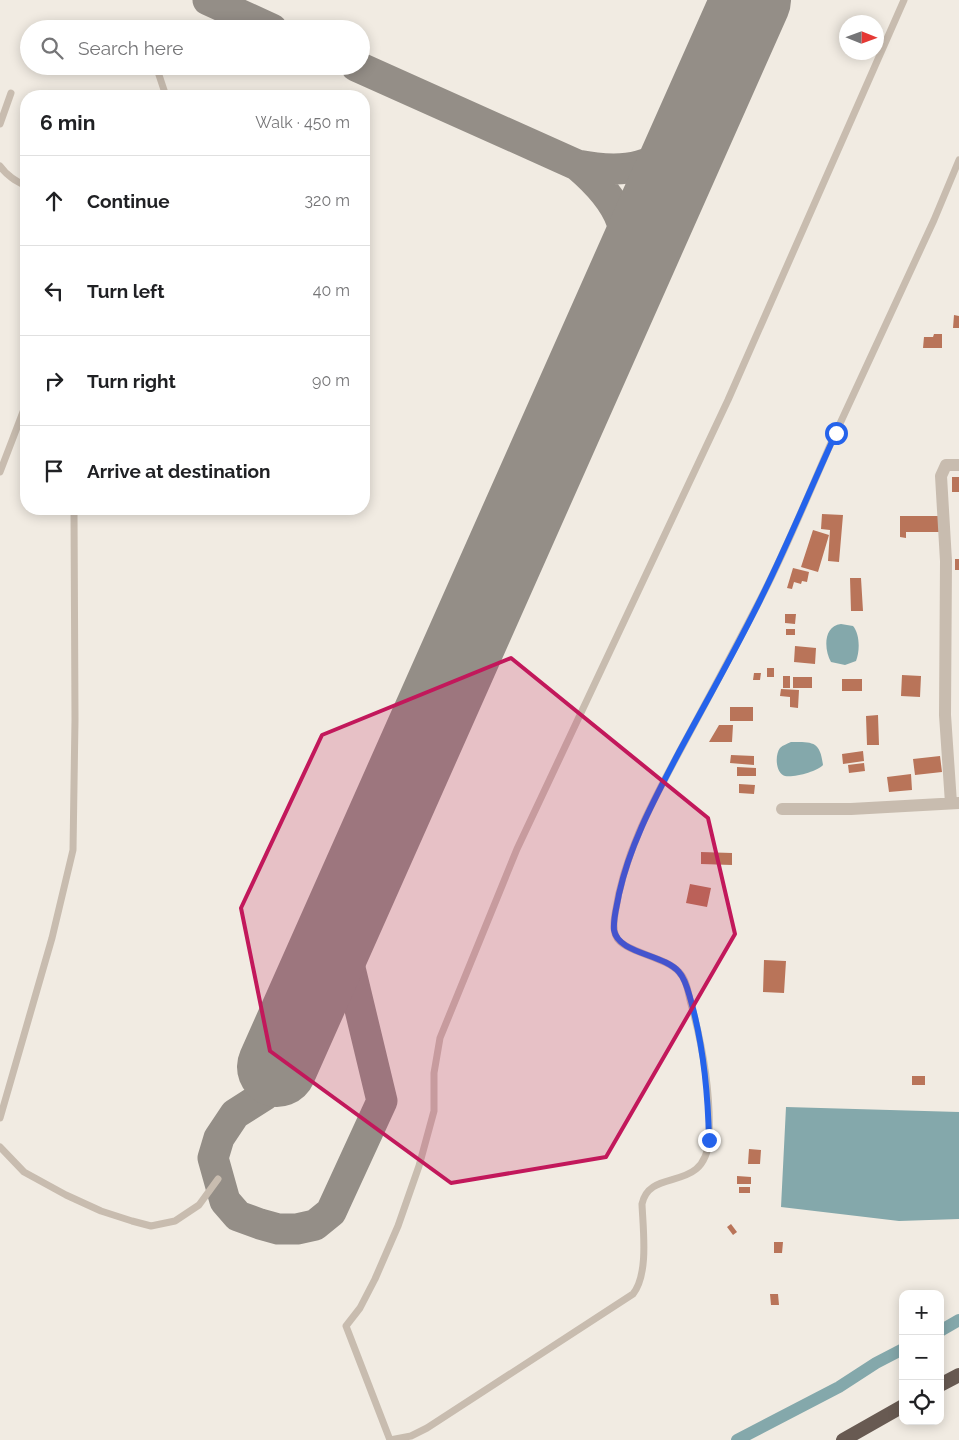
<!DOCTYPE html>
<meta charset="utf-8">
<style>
body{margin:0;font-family:Raleway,sans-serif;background:#f6f6f6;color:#202124}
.controls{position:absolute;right:15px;bottom:15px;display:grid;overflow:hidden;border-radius:10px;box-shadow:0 2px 12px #0003}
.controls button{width:45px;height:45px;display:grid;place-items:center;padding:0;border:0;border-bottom:1px solid #e0e0e0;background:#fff;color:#202124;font:25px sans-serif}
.compass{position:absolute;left:839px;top:15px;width:45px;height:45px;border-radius:50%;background:#fff;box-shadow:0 2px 12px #0003;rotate:91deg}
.stop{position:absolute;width:15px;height:15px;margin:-11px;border:4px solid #2563eb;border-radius:50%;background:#fff}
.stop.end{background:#2563eb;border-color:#fff;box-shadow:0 1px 5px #0008}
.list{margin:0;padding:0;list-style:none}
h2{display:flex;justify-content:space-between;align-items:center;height:65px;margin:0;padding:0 20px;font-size:21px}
h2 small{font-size:16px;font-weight:400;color:#757577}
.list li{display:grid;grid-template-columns:32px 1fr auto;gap:15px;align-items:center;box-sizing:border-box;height:90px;padding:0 20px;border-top:1px solid #e0e0e0}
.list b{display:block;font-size:19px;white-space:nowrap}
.list em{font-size:16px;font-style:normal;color:#757577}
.icon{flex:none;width:28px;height:28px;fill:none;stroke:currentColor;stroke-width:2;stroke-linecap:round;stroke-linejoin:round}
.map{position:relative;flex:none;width:959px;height:1440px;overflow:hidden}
.search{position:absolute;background:#fff;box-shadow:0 2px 12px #0003;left:20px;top:20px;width:350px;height:55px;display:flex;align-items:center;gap:12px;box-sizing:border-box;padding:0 18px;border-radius:28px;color:#757577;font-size:19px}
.panel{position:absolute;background:#fff;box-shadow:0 2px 12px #0003;left:20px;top:90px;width:350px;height:425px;border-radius:20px}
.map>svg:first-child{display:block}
.water{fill:#84a8ab}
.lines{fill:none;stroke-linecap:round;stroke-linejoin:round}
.canal{stroke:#84a8ab;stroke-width:12}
.taxiway{stroke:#948e87;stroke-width:31}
.runway{stroke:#948e87;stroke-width:80}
.building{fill:#b97459}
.service{stroke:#c8bcaf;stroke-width:7}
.minor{stroke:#c8bcaf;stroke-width:12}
.trunk{stroke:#685a52;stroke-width:14}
.route{stroke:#2563eb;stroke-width:6}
.marked{fill:#c2185b;fill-opacity:0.2;stroke:#c2185b;stroke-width:4;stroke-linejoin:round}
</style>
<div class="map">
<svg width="959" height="1440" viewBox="0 0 959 1440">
<rect width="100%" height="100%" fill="#f1ebe2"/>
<path class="water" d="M 841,624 L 853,626 C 860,634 860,651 856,661 L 845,665 L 831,662 C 824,650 823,626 841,624 Z
M 791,742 C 813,742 820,741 823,765 C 818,771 794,778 785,776 C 775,773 775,754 780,748 C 783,745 787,744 791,742 Z
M 786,1107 L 959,1112 L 959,1219 L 899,1221 L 781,1207 Z"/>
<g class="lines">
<path class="canal" d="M 940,1331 L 959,1320
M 737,1440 L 839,1387 L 876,1363 L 903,1349"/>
<path class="taxiway" d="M 208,0 L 272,29
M 356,66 L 577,165
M 620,294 C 635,234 624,205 577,165 C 628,175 655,168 692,132
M 277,1067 L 265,1095 L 235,1114 L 219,1138 L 213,1158 L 225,1201 L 238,1216 L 260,1224 L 278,1229 L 297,1229 L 315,1225 L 331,1212 L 382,1101 L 343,939 L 343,919"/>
<path class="runway" d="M 277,1067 L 751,0"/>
</g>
<path class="building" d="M 954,315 L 959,316 L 959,328 L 953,328 Z
M 934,334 L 942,334 L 942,348 L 923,348 L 924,337 L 933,337 Z
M 952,477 L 959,477 L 959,492 L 952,492 Z
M 822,514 L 843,515 L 839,562 L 828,561 L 830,530 L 821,529 Z
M 900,516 L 939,516 L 939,532 L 906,532 L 906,538 L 900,537 Z
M 813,530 L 829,535 L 818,572 L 801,567 Z
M 955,559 L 959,559 L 959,570 L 955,570 Z
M 793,568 L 809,572 L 807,582 L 802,581 L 801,584 L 794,582 L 792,589 L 787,588 Z
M 850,578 L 861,578 L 863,611 L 851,611 Z
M 785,614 L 796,614 L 795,624 L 785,623 Z
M 786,629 L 795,629 L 795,635 L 786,635 Z
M 795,646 L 816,648 L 815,664 L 794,662 Z
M 767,668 L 774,668 L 774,677 L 767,677 Z
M 754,673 L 761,673 L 760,680 L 753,680 Z
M 902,675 L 921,676 L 920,697 L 901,696 Z
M 783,676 L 790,676 L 790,688 L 783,688 Z
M 793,677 L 812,677 L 812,688 L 793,688 Z
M 842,679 L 862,679 L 862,691 L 842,691 Z
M 781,689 L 799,690 L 798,708 L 790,707 L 790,697 L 780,696 Z
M 730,707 L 753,707 L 753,721 L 730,721 Z
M 878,715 L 879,745 L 867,745 L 866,716 Z
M 719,725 L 733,725 L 732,742 L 709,742 Z
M 863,751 L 864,761 L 843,764 L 842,754 Z
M 731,755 L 754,756 L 754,765 L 730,763 Z
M 940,756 L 942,772 L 915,775 L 913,759 Z
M 864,763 L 865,771 L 849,773 L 848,765 Z
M 737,767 L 756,768 L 756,776 L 737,776 Z
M 911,774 L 912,790 L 889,792 L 887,777 Z
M 739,784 L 755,785 L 754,794 L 739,793 Z
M 701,852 L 732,853 L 732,865 L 701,864 Z
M 690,884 L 711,888 L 707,907 L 686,903 Z
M 764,960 L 786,961 L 784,993 L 763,992 Z
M 912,1076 L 925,1076 L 925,1085 L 912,1085 Z
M 749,1149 L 761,1150 L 760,1164 L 748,1164 Z
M 737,1176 L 751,1177 L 751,1184 L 737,1184 Z
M 739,1187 L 750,1187 L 750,1193 L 739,1193 Z
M 731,1224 L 737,1232 L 733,1235 L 727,1227 Z
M 774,1242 L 783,1242 L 782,1253 L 774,1253 Z
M 770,1294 L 778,1294 L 779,1305 L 771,1305 Z"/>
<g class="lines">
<path class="service" d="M 159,29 L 161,26
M 156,66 L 166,96
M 0,124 L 11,93
M 0,166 C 7,176 16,181 26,186
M 0,472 L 26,404
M 0,1118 L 52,938 L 73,850 L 75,720 L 74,509
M 0,1147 L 24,1172 L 66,1195 L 101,1211 L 132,1221 L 151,1226 L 175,1221 L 199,1205 L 218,1179
M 390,1440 L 411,1436 L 427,1428 L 633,1294 C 649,1274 643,1229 642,1204 C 650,1166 705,1195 709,1139 C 711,1094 703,1047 691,1004 C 688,993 687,980 679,972 C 665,956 622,952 616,936 C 613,930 614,920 615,914 C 624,852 654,799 683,745 C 710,695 737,645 763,594 C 788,545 809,493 831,443 C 865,369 900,295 934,220 L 959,160
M 390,1440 L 346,1326 L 360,1308 L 375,1279 L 398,1226 L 419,1166 L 434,1111 L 434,1073 L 440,1038 L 517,849 L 728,400 L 904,0"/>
<path class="minor" d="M 951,803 L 945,715 L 946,561 L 941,476 L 946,465 L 959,465
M 782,809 L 851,809 L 959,803"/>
<path class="trunk" d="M 940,1385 L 959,1375
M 843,1440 L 903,1406"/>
</g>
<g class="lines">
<path class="route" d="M 709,1140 C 708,1092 704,1048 691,1001 C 688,991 686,980 679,972 C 664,954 618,954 614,930 C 613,918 617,906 619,894 C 630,844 654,800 678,754 C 707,700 738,646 765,590 C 790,539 812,485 836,433"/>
</g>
<path class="marked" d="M 511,658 L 708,818 L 735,934 L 606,1157 L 451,1183 L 270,1051 L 241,908 L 322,735 Z"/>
</svg>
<div class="controls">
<button>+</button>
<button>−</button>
<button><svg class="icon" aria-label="locate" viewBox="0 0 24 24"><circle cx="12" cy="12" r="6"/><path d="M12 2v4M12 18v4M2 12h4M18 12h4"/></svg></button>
</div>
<svg class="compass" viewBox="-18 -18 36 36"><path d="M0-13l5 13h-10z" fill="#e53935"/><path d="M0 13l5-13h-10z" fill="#757577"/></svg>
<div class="stop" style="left:836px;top:433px"></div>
<div class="stop end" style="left:709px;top:1140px"></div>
<div class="search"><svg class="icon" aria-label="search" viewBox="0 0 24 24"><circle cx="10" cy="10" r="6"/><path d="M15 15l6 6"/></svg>Search here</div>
<section class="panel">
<h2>6 min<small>Walk · 450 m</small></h2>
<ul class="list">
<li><svg class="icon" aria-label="ahead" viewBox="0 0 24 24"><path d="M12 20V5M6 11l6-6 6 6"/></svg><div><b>Continue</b></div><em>320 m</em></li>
<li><svg class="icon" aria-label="left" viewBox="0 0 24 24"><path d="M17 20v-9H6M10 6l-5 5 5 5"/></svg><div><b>Turn left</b></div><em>40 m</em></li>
<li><svg class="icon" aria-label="right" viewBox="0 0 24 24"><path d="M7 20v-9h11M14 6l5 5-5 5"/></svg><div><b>Turn right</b></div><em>90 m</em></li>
<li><svg class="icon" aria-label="arrive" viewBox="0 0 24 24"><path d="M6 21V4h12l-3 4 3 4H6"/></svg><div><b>Arrive at destination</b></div></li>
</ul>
</section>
</div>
